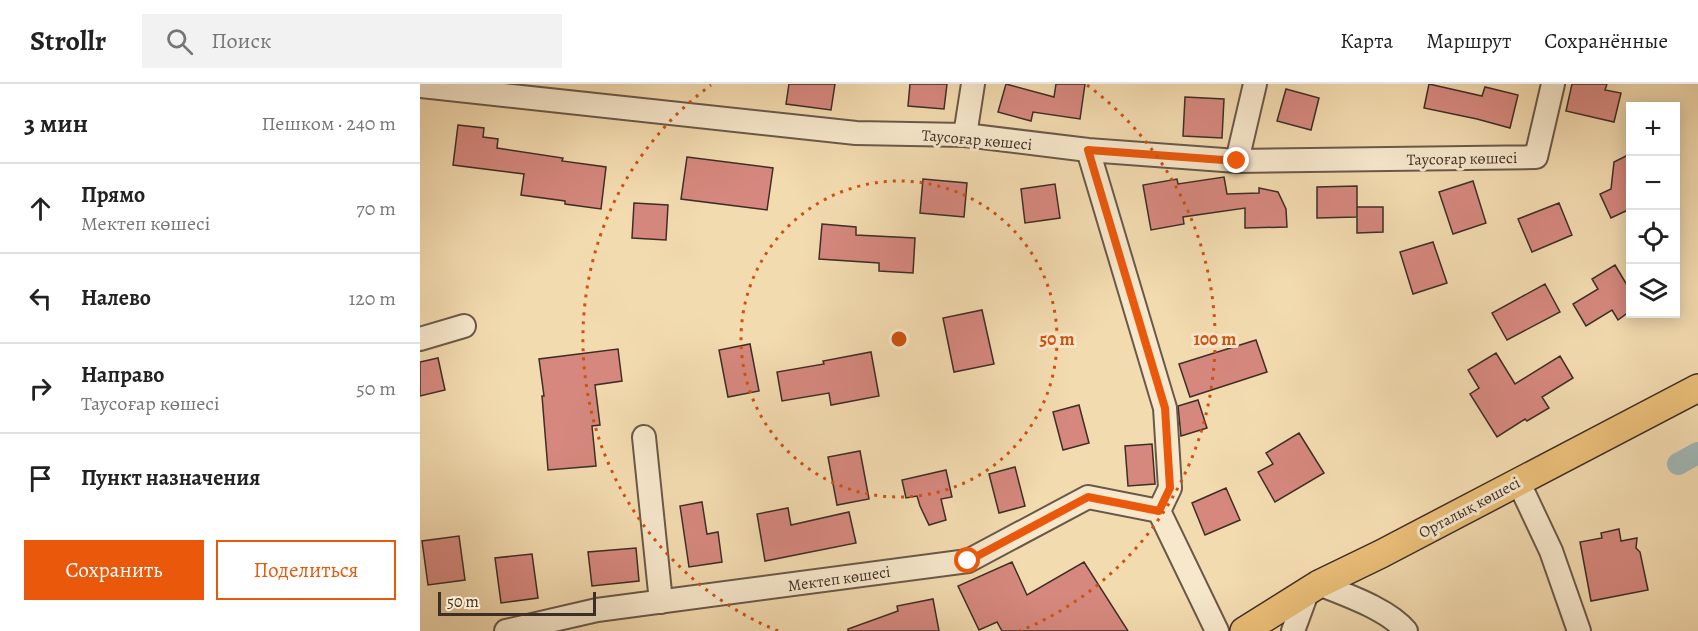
<!DOCTYPE html>
<html lang="ru">
<meta charset="utf-8">
<style>
body{margin:0;font-family:Alegreya,serif;background:#f2f2f2;color:#222}
.controls{position:absolute;right:18px;top:18px;display:grid;overflow:hidden;border-radius:0px;box-shadow:0 3px 15px #0003}
.controls button{width:54px;height:54px;display:grid;place-items:center;padding:0;border:0;border-bottom:2px solid #e0e0e0;background:#fff;color:#222;font:30px sans-serif}
.scale{position:absolute;left:18px;bottom:15px;width:158px;box-sizing:border-box;padding-left:6px;border:3px solid #3d2e26;border-top:0;font-size:16px;line-height:21px;white-space:nowrap;color:#3d2e26;-webkit-text-stroke:4px #f7e8cc;paint-order:stroke}
.stop{position:absolute;width:18px;height:18px;margin:-14px;border:4px solid #ea580c;border-radius:50%;background:#fff}
.stop.end{background:#ea580c;border-color:#fff;box-shadow:0 2px 6px #0008}
.list{margin:0;padding:0;list-style:none}
h2{display:flex;justify-content:space-between;align-items:center;height:78px;margin:0;padding:0 24px;font-size:26px}
h2 small{font-size:20px;font-weight:400;color:#767676}
.list li{display:grid;grid-template-columns:39px 1fr auto;gap:18px;align-items:center;box-sizing:border-box;height:90px;padding:0 24px;border-top:2px solid #e0e0e0}
.list b{display:block;font-size:22px;white-space:nowrap}
.list p{margin:0;font-size:20px;white-space:nowrap;color:#767676}
.list em{font-size:20px;font-style:normal;color:#767676}
.actions{display:flex;gap:12px;padding:18px 24px}
.actions a{flex:1;padding:14px 0;border:2px solid #ea580c;border-radius:0px;text-align:center;font-size:21px;color:#ea580c}
.actions .main{background:#ea580c;color:#fff}
.icon{flex:none;width:33px;height:33px;fill:none;stroke:currentColor;stroke-width:2;stroke-linecap:round;stroke-linejoin:round}
.map{position:relative;flex:none;width:1278px;height:547px;overflow:hidden}
header{display:flex;align-items:center;gap:36px;box-sizing:border-box;height:84px;padding:0 30px;background:#fff;border-bottom:2px solid #e0e0e0}
header strong{font-size:28px}
nav{display:flex;gap:33px;margin-inline-start:auto;font-size:21px}
.search{width:420px;height:54px;background:#f2f2f2;display:flex;align-items:center;gap:15px;box-sizing:border-box;padding:0 21px;border-radius:0px;color:#767676;font-size:22px}
main{display:flex}
aside{flex:1;background:#fff}
.map>svg:first-child{display:block}
.lines{fill:none;stroke-linecap:round;stroke-linejoin:round}
.canal{stroke:#a1b8b7;stroke-width:22}
.building{fill:#d6887e;stroke:#3d2e26;stroke-width:1.5}
.minor-casing{stroke:#6a5948;stroke-width:26}
.major-casing{stroke:#3d2e26;stroke-width:30}
.minor{stroke:#f7e8cc;stroke-width:22}
.major{stroke:#eabe78;stroke-width:27}
.route{stroke:#ea580c;stroke-width:8}
.ring{fill:none;stroke:#ce5310;stroke-width:3;stroke-dasharray:3 6}
.labels{text-anchor:middle;stroke-width:6;stroke-linejoin:round;paint-order:stroke}
.street-label{font-size:16px;fill:#3d2e26;stroke:#f7e8cc}
.centre{fill:#ce5310;stroke:#f7e8cc;stroke-width:3}
.ring-label{font-size:18px;text-anchor:middle;font-weight:bold;fill:#ce5310;stroke:#f7e8cc;stroke-width:6;stroke-linejoin:round;paint-order:stroke}
</style>
<header>
<strong>Strollr</strong>
<div class="search"><svg class="icon" aria-label="search" viewBox="0 0 24 24"><circle cx="10" cy="10" r="6"/><path d="M15 15l6 6"/></svg>Поиск</div>
<nav><a>Карта</a><a>Маршрут</a><a>Сохранённые</a></nav>
</header>
<main>
<aside>
<h2>3 мин<small>Пешком · 240 m</small></h2>
<ul class="list">
<li><svg class="icon" aria-label="ahead" viewBox="0 0 24 24"><path d="M12 20V5M6 11l6-6 6 6"/></svg><div><b>Прямо</b><p>Мектеп көшесі</p></div><em>70 m</em></li>
<li><svg class="icon" aria-label="left" viewBox="0 0 24 24"><path d="M17 20v-9H6M10 6l-5 5 5 5"/></svg><div><b>Налево</b></div><em>120 m</em></li>
<li><svg class="icon" aria-label="right" viewBox="0 0 24 24"><path d="M7 20v-9h11M14 6l5 5-5 5"/></svg><div><b>Направо</b><p>Тауcоғар көшесі</p></div><em>50 m</em></li>
<li><svg class="icon" aria-label="arrive" viewBox="0 0 24 24"><path d="M6 21V4h12l-3 4 3 4H6"/></svg><div><b>Пункт назначения</b></div></li>
</ul>
<div class="actions"><a class="main">Сохранить</a><a>Поделиться</a></div>
</aside>
<div class="map">
<svg width="1278" height="547" viewBox="0 0 1278 547">
<rect width="100%" height="100%" fill="#f3dbb0"/>
<filter id="stains"><feTurbulence type="fractalNoise" baseFrequency=".00333" numOctaves="4"/><feColorMatrix values="0 0 0 0 .2 0 0 0 0 .09 0 0 0 0 .02 0 0 0 .5 -.17"/></filter>
<radialGradient id="worn" r=".72"><stop offset=".6" stop-color="#630" stop-opacity="0"/><stop offset="1" stop-color="#630" stop-opacity=".3"/></radialGradient>
<g class="lines">
<path class="canal" d="M 1258,380 L 1278,369"/>
</g>
<path class="building" d="M 369,0 L 415,0 L 411,26 L 366,20 Z
M 490,0 L 527,0 L 524,25 L 488,22 Z
M 586,0 L 634,13 L 636,0 L 665,0 L 660,35 L 613,28 L 611,37 L 578,28 Z
M 1009,0 L 1062,12 L 1065,3 L 1098,11 L 1090,44 L 1057,35 L 1004,24 Z
M 1152,0 L 1187,0 L 1185,6 L 1201,9 L 1194,38 L 1146,27 Z
M 866,5 L 899,14 L 891,46 L 857,37 Z
M 765,13 L 804,15 L 802,54 L 763,52 Z
M 38,41 L 64,44 L 63,53 L 78,55 L 77,64 L 143,74 L 142,77 L 186,83 L 181,125 L 145,120 L 145,117 L 101,111 L 104,90 L 33,81 Z
M 1210,70 L 1210,125 L 1191,134 L 1180,110 L 1191,105 L 1194,78 Z
M 267,73 L 353,84 L 347,126 L 261,115 Z
M 804,93 L 807,110 L 839,109 L 839,104 L 858,108 L 866,125 L 867,143 L 825,144 L 825,124 L 763,133 L 764,140 L 731,146 L 723,101 L 757,95 L 758,100 Z
M 503,95 L 547,99 L 544,133 L 500,129 Z
M 1053,97 L 1066,139 L 1033,150 L 1019,108 Z
M 635,100 L 640,134 L 605,139 L 601,105 Z
M 937,102 L 937,133 L 897,134 L 897,103 Z
M 214,119 L 248,121 L 246,156 L 212,154 Z
M 1139,119 L 1152,151 L 1112,168 L 1098,135 Z
M 937,123 L 963,123 L 963,148 L 937,149 Z
M 402,140 L 436,143 L 436,151 L 495,154 L 493,189 L 459,187 L 459,179 L 399,175 Z
M 1013,158 L 1027,199 L 993,210 L 980,168 Z
M 1195,181 L 1210,206 L 1210,227 L 1198,236 L 1192,226 L 1166,242 L 1153,220 L 1178,205 L 1172,195 Z
M 1125,200 L 1140,228 L 1087,256 L 1072,229 Z
M 562,226 L 574,280 L 534,288 L 523,234 Z
M 836,256 L 847,288 L 770,313 L 759,280 Z
M 330,260 L 339,307 L 308,313 L 299,266 Z
M 198,265 L 202,297 L 175,301 L 180,341 L 172,342 L 176,382 L 128,386 L 122,312 L 124,312 L 119,275 Z
M 451,268 L 459,312 L 411,321 L 409,309 L 362,317 L 357,288 L 404,280 L 403,277 Z
M 1076,269 L 1095,300 L 1140,272 L 1153,294 L 1122,313 L 1129,324 L 1107,337 L 1105,335 L 1077,353 L 1050,310 L 1059,304 L 1048,286 Z
M 18,274 L 25,306 L 0,312 L 0,278 Z
M 778,316 L 787,344 L 761,352 L 758,322 Z
M 659,321 L 669,359 L 643,366 L 633,328 Z
M 879,349 L 904,389 L 855,418 L 838,388 L 853,380 L 846,369 Z
M 732,360 L 735,400 L 708,402 L 705,362 Z
M 440,367 L 449,415 L 417,421 L 408,373 Z
M 595,383 L 605,422 L 579,429 L 569,390 Z
M 526,386 L 532,413 L 521,415 L 526,436 L 509,441 L 500,422 L 497,412 L 486,414 L 482,396 Z
M 806,404 L 820,436 L 785,451 L 772,419 Z
M 282,418 L 287,450 L 298,448 L 302,478 L 269,483 L 260,422 Z
M 368,424 L 371,441 L 429,428 L 436,459 L 345,477 L 337,430 Z
M 1199,445 L 1201,457 L 1217,454 L 1216,464 L 1220,468 L 1228,506 L 1171,517 L 1160,458 L 1182,454 L 1181,449 Z
M 39,452 L 45,496 L 8,501 L 2,457 Z
M 216,464 L 219,497 L 172,502 L 168,468 Z
M 112,470 L 118,514 L 81,519 L 75,474 Z
M 592,478 L 607,511 L 664,478 L 708,547 L 582,547 L 577,538 L 559,546 L 538,502 Z
M 513,515 L 519,547 L 428,547 L 428,545 L 478,527 L 477,522 Z"/>
<g class="lines">
<g class="minor-casing">
<path id="minor" d="M 0,2 L 436,49 L 545,51 L 668,66 L 817,77 L 1116,73 L 1133,0
M 545,51 L 553,0
M 668,66 L 745,324 L 750,404 L 739,427 L 797,547
M 817,77 L 835,0
M 0,255 L 44,242
M 224,353 L 241,518
M 1098,397 L 1131,467 L 1159,547
M 899,500 C 926,511 968,525 986,547
M 86,547 L 177,526 L 548,477 L 668,413 L 739,427
M 873,547 L 887,509"/>
</g>
<g class="major-casing">
<path id="major" d="M 824,547 L 899,500 L 961,470 L 1278,304"/>
</g>
<use href="#minor" class="minor"/>
<use href="#major" class="major"/>
</g>
<g class="lines">
<path class="route" d="M 548,477 L 668,413 L 739,427 L 750,404 L 745,324 L 668,66 L 817,77"/>
</g>
<g class="ring">
<circle cx="479" cy="255" r="158"/>
<path d="M358 547A316 316 0 0 1 291 1M667 1A316 316 0 0 1 600 547"/>
</g>
<g class="labels">
<g class="street-label">
<text transform="translate(557 55) rotate(5)" y="6">Тауcоғар көшесі</text>
<text transform="translate(1042 74) rotate(-1)" y="6">Тауcоғар көшесі</text>
<text transform="translate(1049 423) rotate(-28)" y="6">Орталық көшесі</text>
<text transform="translate(419 494) rotate(-8)" y="6">Мектеп көшесі</text>
</g>
</g>
<circle cx="479" cy="255" r="9" class="centre"/>
<g class="ring-label">
<text x="637" y="261">50 m</text>
<text x="795" y="261">100 m</text>
</g>
<rect width="100%" height="100%" filter="url(#stains)"/>
<rect width="100%" height="100%" fill="url(#worn)"/>
</svg>
<div class="controls">
<button>+</button>
<button>−</button>
<button><svg class="icon" aria-label="locate" viewBox="0 0 24 24"><circle cx="12" cy="12" r="6"/><path d="M12 2v4M12 18v4M2 12h4M18 12h4"/></svg></button>
<button><svg class="icon" aria-label="layers" viewBox="0 0 24 24"><path d="M12 4l9 5-9 5-9-5zM3 14l9 5 9-5"/></svg></button>
</div>
<div class="scale">50 m</div>
<div class="stop" style="left:548px;top:477px"></div>
<div class="stop end" style="left:817px;top:77px"></div>
</div>
</main>
